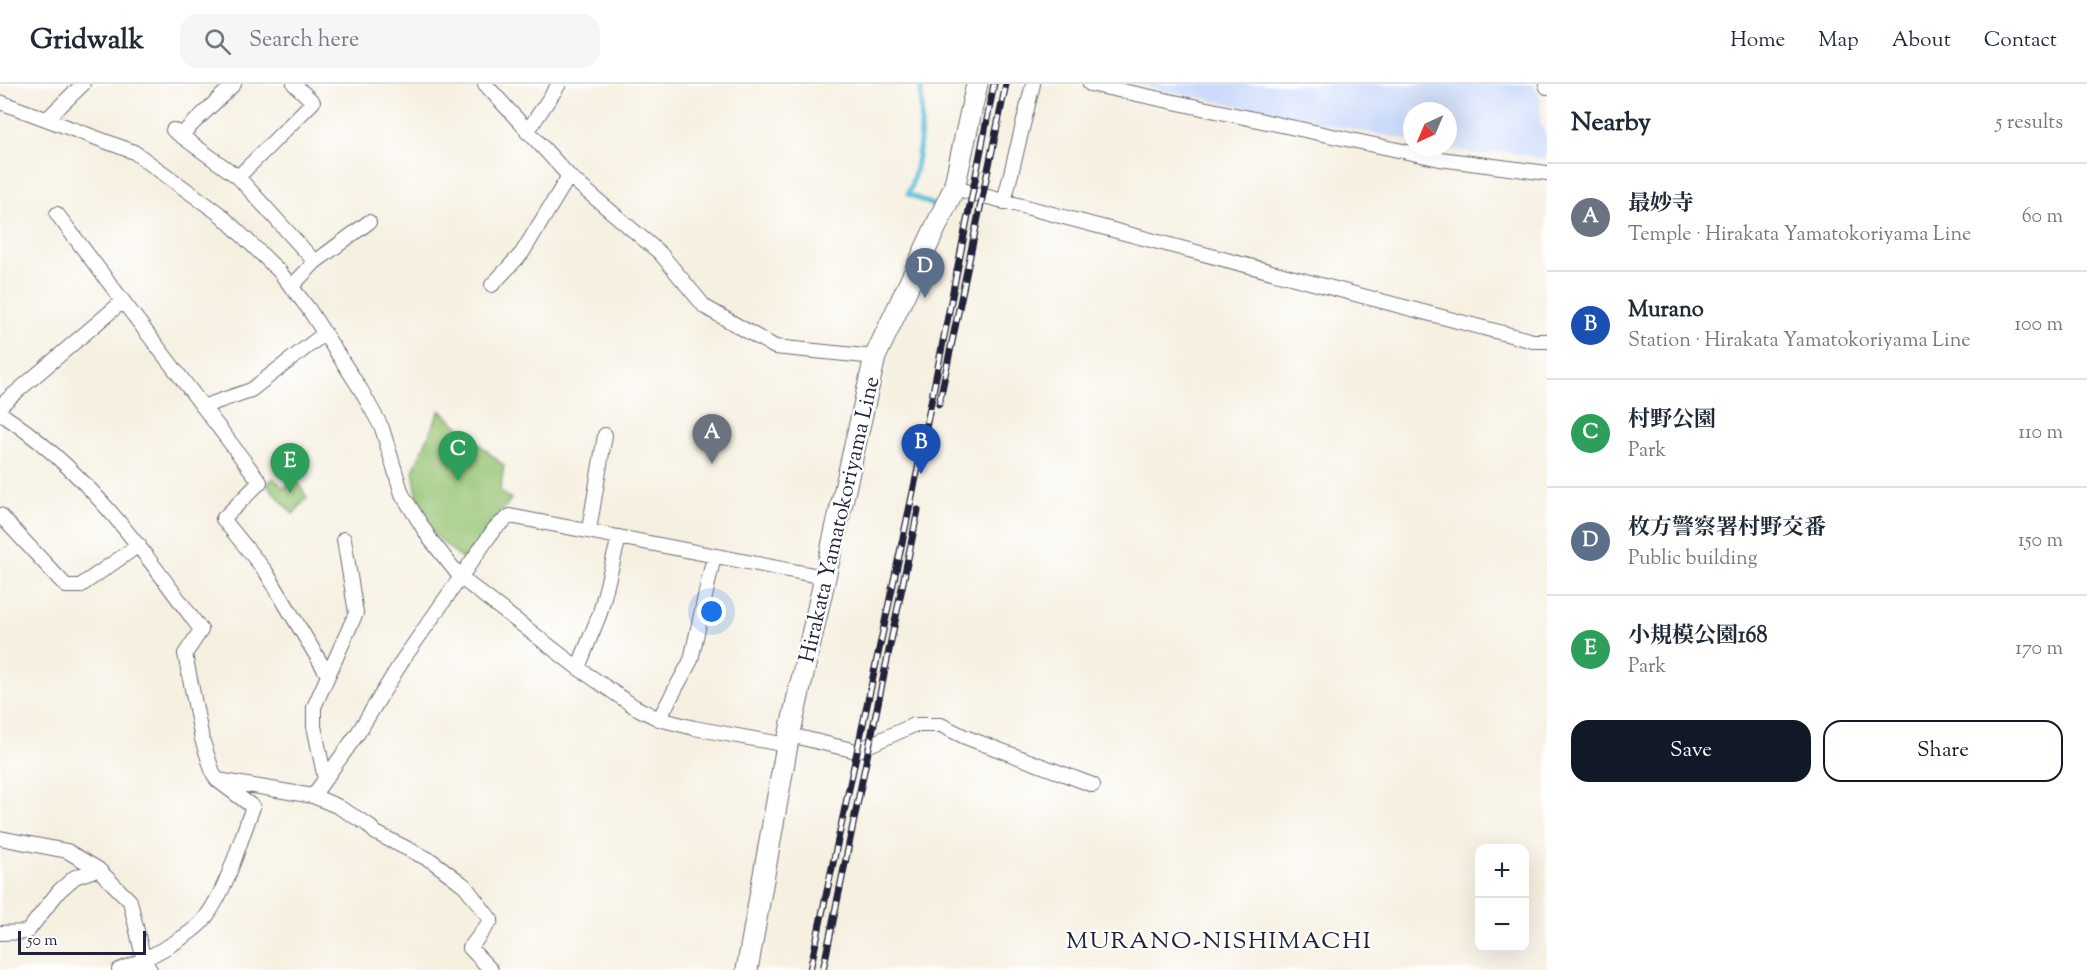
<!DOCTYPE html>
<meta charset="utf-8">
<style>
body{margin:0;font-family:"Sorts Mill Goudy","Noto Serif JP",serif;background:#f6f6f7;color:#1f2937}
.controls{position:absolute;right:18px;bottom:18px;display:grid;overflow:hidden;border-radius:12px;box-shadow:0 6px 24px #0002}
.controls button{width:54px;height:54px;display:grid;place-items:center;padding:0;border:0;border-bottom:2px solid #e0e1e3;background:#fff;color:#1f2937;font:30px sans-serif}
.compass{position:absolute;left:1403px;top:18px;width:54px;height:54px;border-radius:50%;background:#fff;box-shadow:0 6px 24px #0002;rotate:224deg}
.scale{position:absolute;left:18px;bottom:15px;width:128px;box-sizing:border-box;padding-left:6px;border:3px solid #22223b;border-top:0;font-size:16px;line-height:21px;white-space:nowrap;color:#22223b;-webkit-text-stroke:4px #fff;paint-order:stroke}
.you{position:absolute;left:712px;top:528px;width:21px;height:21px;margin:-15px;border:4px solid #fff;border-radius:50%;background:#1a73e8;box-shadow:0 0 0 9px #1a73e833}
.badge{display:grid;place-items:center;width:39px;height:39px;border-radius:50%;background:#111827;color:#fff;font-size:20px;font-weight:700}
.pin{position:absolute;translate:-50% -50px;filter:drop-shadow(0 2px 3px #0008)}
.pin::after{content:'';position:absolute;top:32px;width:21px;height:18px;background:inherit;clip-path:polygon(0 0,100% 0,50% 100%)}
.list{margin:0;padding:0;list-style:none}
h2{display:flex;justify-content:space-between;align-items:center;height:78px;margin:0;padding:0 24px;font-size:26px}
h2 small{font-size:20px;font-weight:400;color:#747a83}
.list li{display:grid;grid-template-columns:39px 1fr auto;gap:18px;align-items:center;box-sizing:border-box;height:108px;padding:0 24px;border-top:2px solid #e0e1e3}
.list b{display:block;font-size:22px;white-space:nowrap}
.list p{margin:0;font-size:20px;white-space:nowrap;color:#747a83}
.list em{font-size:20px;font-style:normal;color:#747a83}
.actions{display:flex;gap:12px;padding:18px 24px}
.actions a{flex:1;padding:14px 0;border:2px solid #111827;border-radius:18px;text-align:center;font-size:21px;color:#111827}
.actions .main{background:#111827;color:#fff}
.icon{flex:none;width:33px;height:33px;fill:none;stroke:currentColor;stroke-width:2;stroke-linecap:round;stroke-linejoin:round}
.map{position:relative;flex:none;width:1547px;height:886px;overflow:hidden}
header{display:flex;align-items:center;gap:36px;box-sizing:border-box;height:84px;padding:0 30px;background:#fff;border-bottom:2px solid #e0e1e3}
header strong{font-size:28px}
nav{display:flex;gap:33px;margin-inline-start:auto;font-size:21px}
.search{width:420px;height:54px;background:#f6f6f7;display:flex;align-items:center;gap:15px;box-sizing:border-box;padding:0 21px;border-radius:18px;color:#747a83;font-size:22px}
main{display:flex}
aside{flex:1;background:#fff}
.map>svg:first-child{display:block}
.built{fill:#ccdbfa}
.green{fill:#95c270;stroke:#5c7256;stroke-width:1.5}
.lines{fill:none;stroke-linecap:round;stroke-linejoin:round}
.stream{stroke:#56bcd4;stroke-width:5}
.minor-casing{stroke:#6c6a75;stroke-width:16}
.primary-casing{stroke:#6c6a75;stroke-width:23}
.minor{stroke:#fff;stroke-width:14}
.primary{stroke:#fff;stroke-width:21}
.rail-casing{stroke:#22223b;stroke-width:7}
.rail{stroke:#fff;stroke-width:4.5;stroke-dasharray:14;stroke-linecap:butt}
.labels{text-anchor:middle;stroke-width:4.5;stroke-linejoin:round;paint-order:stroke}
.street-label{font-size:22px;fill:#22223b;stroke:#fff}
.neighbourhood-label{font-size:24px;letter-spacing:1.5px;fill:#22223b;stroke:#fff}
</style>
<header>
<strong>Gridwalk</strong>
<div class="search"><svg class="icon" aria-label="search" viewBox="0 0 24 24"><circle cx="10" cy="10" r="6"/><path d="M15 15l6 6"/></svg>Search here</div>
<nav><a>Home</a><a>Map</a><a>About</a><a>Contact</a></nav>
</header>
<main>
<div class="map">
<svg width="1547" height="886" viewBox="0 0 1547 886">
<rect width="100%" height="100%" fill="#fff"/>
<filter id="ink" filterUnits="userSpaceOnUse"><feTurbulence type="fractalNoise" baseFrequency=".0167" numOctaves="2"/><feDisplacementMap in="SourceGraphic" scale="12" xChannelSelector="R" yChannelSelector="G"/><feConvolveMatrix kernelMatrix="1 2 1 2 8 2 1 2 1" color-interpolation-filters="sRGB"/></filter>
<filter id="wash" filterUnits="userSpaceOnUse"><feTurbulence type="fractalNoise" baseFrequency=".008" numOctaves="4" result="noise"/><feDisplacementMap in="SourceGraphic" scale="24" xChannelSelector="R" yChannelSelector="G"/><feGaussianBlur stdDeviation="1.35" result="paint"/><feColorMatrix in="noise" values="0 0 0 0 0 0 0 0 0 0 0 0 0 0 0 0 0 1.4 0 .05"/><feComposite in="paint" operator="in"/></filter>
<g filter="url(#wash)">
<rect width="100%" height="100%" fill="#f6f0e0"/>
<path class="built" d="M 1132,0 L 1532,0 L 1541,14 L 1540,37 L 1547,55 L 1547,69 L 1544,75 L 1502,67 L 1481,71 L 1444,63 L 1448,63 L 1448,27 L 1412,27 L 1412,57 Z"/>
<path class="green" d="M 440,326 L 504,382 L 500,407 L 511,415 L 464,477 L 437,453 L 420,428 L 413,387 Z
M 273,394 L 284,404 L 296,394 L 307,414 L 293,430 L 267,401 Z"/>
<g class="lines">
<path class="stream" d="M 921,0 C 922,36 922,76 908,110 L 935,122"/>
</g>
</g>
<g filter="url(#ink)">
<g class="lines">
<g class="minor-casing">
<path id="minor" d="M 485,0 L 569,92 L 660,169 L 705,223 L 775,263 L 875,273
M 1090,0 L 1440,75 L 1547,89
M 1546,0 L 1547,3
M 0,18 L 134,68 L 221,131 L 279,187 L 308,224 L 361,306 L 382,344 L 402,410 L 430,455 L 461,494 L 578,584 L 635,623 L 659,635 L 694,644 L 787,661
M 48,34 L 83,0
M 173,46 L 238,93 L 315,178
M 527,48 L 559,0
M 181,51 L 234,0
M 238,93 L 313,18 L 294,0
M 954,104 L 1533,257 L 1547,257
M 1004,118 L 1033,0
M 57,130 L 260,398 L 223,435 L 266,488 L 328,591
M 492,201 L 522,169 L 569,92
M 291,203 L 315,178 L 369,138
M 0,322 L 123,217
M 205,322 L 251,306 L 325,249
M 0,329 C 86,385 141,464 201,546 L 185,570 L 202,655 L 213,689 L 217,696 L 253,723 C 239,759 229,801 206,833 C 193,852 141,878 119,886
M 0,431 L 66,502 L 80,502 L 139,461
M 589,446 L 605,351
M 578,584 L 600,529 L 619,453
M 659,635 L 691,576 L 714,472
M 790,651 L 856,667 L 914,641 L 941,641 L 965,653 L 1093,701
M 325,695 L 314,642 L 314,623 L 356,529 L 344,455
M 218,696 L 313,712 L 337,722 L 367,740 L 376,749 L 432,777 L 456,795 L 465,802 L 491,836 L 470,864 L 491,886
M 313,712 L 358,649 L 404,574 L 495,444 L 510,432 L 824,493
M 0,754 L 67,767 L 98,785 L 130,817 L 144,877 L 150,886
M 0,849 L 27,848 L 59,807 L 75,793 L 98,785"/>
</g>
<g class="primary-casing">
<path id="primary" d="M 747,886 L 787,661 L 875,273 L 954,104 L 977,0"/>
</g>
<use href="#minor" class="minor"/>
<use href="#primary" class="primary"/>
<g class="rail-casing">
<path id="rail" d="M 939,320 L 1006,0
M 810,886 L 917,389 L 994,0
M 823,886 L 918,426"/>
</g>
<use href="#rail" class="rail"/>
</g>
</g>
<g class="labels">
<g class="street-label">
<text transform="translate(838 435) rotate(-77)" y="8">Hirakata Yamatokoriyama Line</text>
</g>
<g class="neighbourhood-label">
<text x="1219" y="864">MURANO-NISHIMACHI</text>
</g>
</g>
</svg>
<div class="controls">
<button>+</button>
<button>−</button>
</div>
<svg class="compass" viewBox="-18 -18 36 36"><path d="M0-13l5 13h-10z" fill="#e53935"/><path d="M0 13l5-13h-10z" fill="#747a83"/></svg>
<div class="scale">50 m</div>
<div class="you"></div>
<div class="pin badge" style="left:712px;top:380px;background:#6b7280">A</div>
<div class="pin badge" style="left:921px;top:390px;background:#1a4fb4">B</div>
<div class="pin badge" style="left:458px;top:397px;background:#2e9e5b">C</div>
<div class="pin badge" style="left:925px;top:214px;background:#5c6f8a">D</div>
<div class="pin badge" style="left:290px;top:409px;background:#2e9e5b">E</div>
</div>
<aside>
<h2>Nearby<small>5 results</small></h2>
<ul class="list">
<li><span class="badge" style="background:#6b7280">A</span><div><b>最妙寺</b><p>Temple · Hirakata Yamatokoriyama Line</p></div><em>60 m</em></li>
<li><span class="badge" style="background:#1a4fb4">B</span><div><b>Murano</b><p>Station · Hirakata Yamatokoriyama Line</p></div><em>100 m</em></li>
<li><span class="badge" style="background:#2e9e5b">C</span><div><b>村野公園</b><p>Park</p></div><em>110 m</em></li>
<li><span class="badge" style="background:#5c6f8a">D</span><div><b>枚方警察署村野交番</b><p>Public building</p></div><em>150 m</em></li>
<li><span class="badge" style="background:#2e9e5b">E</span><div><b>小規模公園168</b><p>Park</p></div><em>170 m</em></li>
</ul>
<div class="actions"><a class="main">Save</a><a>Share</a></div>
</aside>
</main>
